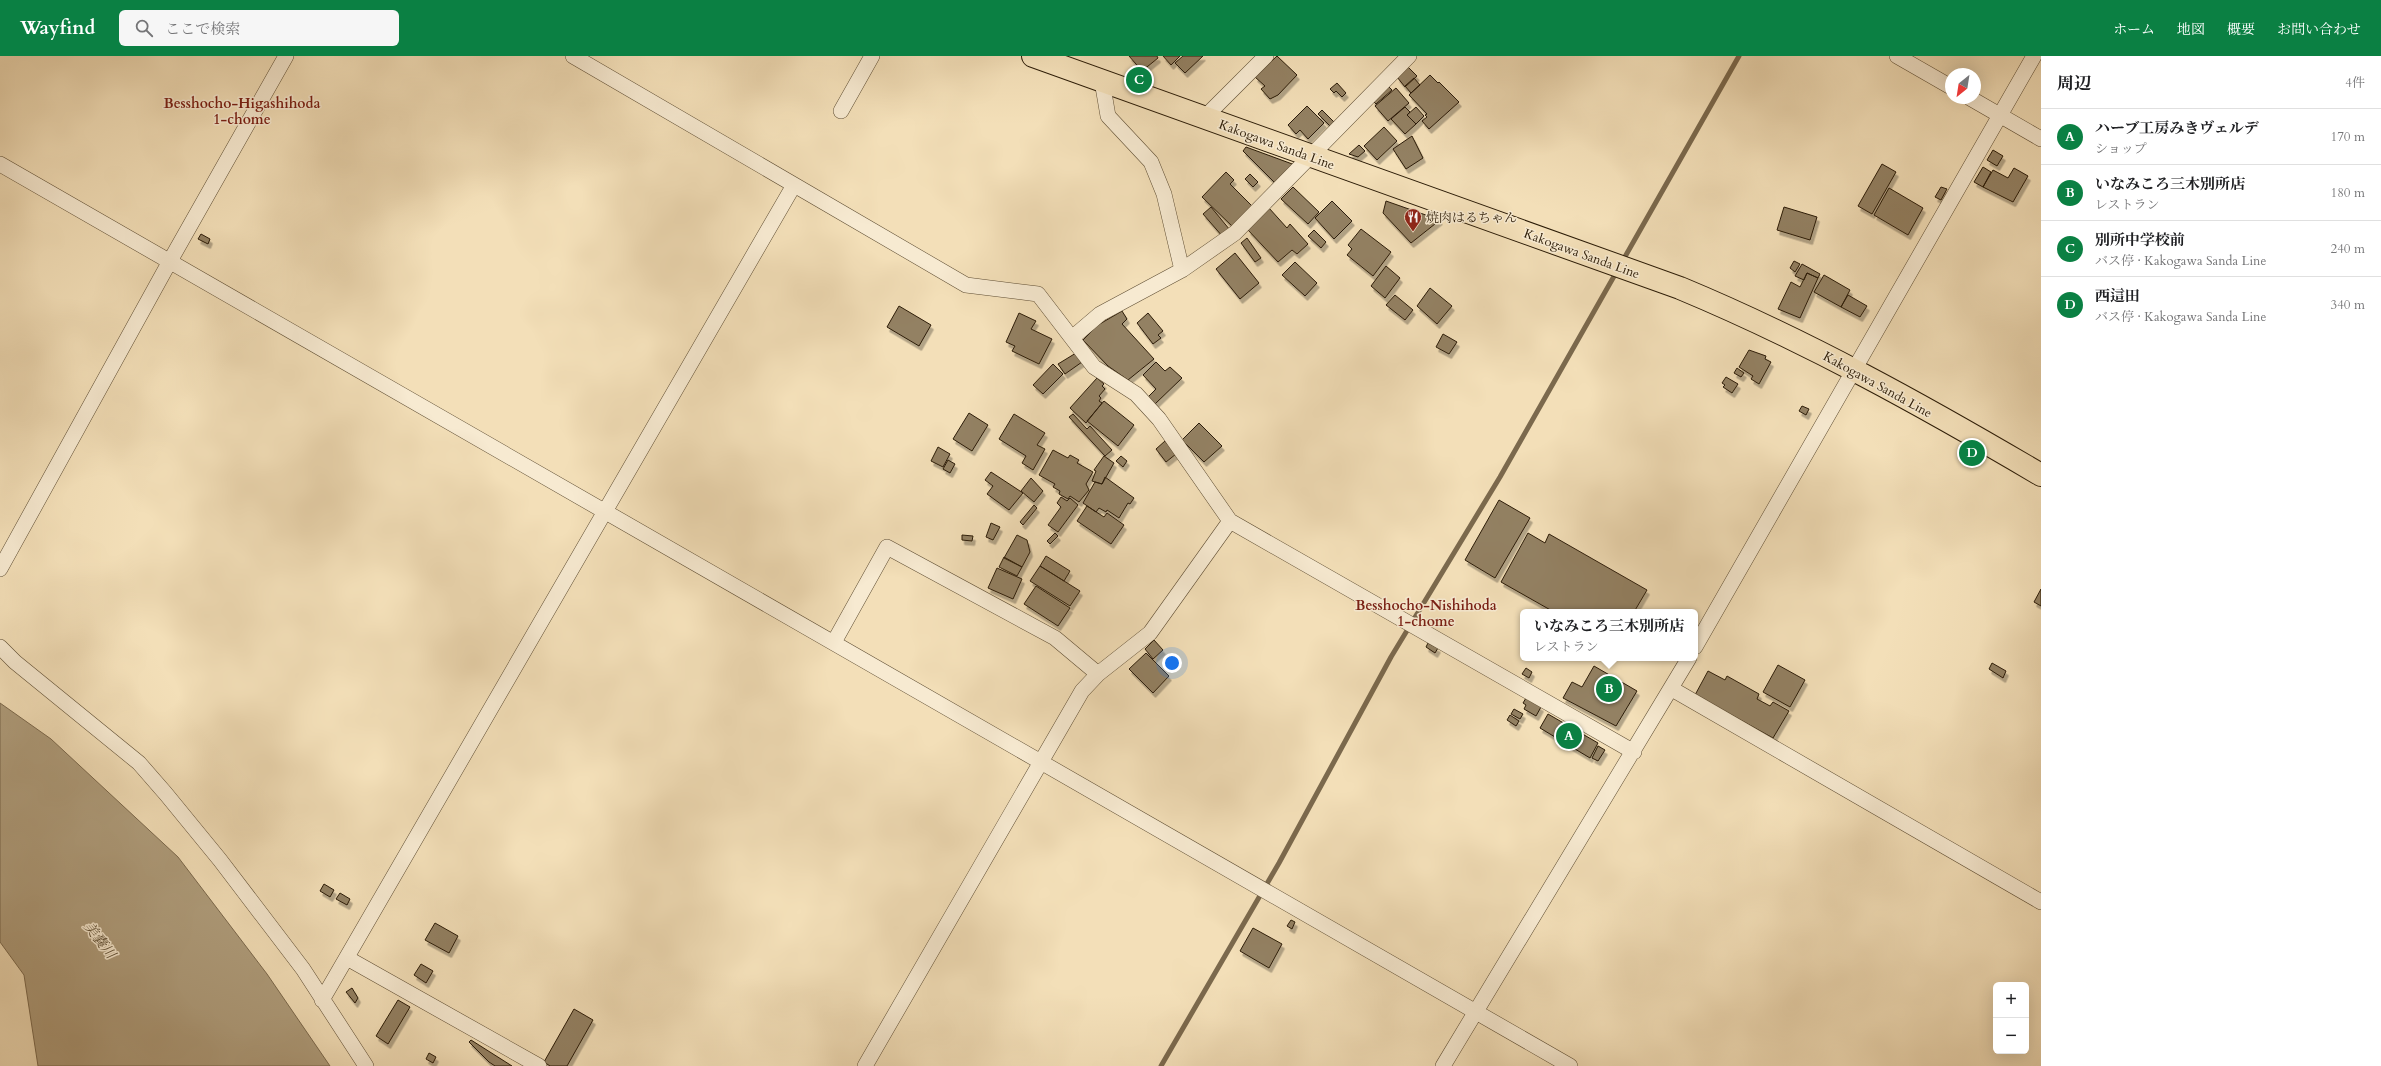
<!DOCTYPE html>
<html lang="ja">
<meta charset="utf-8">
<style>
body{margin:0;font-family:Cardo,"Noto Serif JP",serif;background:#f6f6f6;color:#202124}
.controls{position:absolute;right:12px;bottom:12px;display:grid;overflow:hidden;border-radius:6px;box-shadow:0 4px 16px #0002}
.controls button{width:36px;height:36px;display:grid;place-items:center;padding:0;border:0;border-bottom:1px solid #e0e0e0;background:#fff;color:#202124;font:20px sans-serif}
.compass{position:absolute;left:1945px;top:12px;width:36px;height:36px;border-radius:50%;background:#fff;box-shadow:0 4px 16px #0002;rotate:210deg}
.you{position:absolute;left:1172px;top:607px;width:14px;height:14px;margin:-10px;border:3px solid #fff;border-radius:50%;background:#1a73e8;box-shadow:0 0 0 6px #1a73e833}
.badge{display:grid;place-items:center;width:26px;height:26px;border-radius:50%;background:#0b8043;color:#fff;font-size:13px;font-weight:700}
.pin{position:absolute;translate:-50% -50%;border:2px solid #fff;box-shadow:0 1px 4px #0006}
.popup{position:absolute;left:1520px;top:553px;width:178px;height:52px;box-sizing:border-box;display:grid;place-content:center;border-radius:6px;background:#fff;filter:drop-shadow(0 1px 3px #0005);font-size:13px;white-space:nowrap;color:#757577}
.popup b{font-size:15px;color:#202124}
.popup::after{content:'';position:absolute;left:50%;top:100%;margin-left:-8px;border:8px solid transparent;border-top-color:#fff}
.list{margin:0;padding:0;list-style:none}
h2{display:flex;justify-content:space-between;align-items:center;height:52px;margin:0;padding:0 16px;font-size:17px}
h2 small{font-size:13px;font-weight:400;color:#757577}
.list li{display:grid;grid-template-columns:26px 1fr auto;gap:12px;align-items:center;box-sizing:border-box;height:56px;padding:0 16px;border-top:1px solid #e0e0e0}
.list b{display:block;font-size:15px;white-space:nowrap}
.list p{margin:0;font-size:13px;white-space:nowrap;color:#757577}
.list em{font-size:13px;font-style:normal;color:#757577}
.icon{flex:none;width:22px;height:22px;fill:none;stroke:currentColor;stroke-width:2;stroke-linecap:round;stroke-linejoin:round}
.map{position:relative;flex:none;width:2041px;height:1010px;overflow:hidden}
header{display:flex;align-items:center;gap:24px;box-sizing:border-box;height:56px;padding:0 20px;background:#0b8043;color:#fff}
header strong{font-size:19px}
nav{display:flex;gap:22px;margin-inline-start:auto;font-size:14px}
.search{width:280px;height:36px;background:#f6f6f6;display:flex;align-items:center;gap:10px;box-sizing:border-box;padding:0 14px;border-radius:6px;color:#757577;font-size:15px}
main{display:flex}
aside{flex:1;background:#fff}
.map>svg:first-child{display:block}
.water{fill:#af9d7c;stroke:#7b694d}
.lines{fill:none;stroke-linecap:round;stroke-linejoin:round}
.stream{stroke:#7b694d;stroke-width:5}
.building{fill:#938163;stroke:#2c1c07;filter:url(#shadow)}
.minor-casing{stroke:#5e4d33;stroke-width:16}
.primary-casing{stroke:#2c1c07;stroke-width:24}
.minor{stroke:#f7ead1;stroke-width:15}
.primary{stroke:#f3dfb8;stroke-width:22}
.labels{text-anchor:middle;stroke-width:3;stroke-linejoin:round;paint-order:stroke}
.street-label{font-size:13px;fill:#2c1c07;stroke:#f7ead1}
.poi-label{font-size:13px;fill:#2c1c07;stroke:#f7ead1;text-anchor:start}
.neighbourhood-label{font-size:14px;font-weight:bold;fill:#7a1f14;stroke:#f7ead1}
.water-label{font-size:14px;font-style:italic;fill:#605036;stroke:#f7ead1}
</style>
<header>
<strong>Wayfind</strong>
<div class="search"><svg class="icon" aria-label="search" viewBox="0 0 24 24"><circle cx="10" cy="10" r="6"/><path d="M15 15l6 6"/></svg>ここで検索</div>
<nav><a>ホーム</a><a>地図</a><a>概要</a><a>お問い合わせ</a></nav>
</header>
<main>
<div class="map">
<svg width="2041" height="1010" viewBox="0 0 2041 1010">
<defs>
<filter id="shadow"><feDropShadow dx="2.5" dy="4.5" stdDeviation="0" flood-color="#0004"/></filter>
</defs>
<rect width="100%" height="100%" fill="#f3dfb8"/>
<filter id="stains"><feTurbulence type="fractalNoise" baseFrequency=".005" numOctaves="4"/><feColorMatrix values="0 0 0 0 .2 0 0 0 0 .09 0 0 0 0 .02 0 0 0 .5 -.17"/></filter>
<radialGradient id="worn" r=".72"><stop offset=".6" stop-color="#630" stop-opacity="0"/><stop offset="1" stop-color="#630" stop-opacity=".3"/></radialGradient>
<path class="water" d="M 0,647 L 51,683 L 178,801 L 267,918 L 330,1010 L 38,1010 L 24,919 L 0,886 Z"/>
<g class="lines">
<path class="stream" d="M 1622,206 L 1739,0
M 1161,1010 L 1279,807 L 1391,601 L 1500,421 L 1617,215"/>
</g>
<path class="building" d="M 1129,0 L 1157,0 L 1158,2 L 1142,15 Z
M 1163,0 L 1180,0 L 1171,9 Z
M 1183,0 L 1203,0 L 1185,17 L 1175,7 Z
M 1277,0 L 1297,19 L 1278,39 L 1270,43 L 1261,33 L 1265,30 L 1255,21 Z
M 1408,11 L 1417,20 L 1405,31 L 1397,21 Z
M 1430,19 L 1438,27 L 1439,26 L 1459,46 L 1429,73 L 1422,65 L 1427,61 L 1425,59 L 1427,58 L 1409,39 Z
M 1414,22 L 1420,29 L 1411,37 L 1405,30 Z
M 1337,27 L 1346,37 L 1342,41 L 1336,35 L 1334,37 L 1330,33 Z
M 1387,29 L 1392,34 L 1376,48 L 1372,44 Z
M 1396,32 L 1409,47 L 1388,65 L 1375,50 Z
M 1307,50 L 1324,67 L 1308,83 L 1300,74 L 1296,78 L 1288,69 Z
M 1405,51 L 1410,56 L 1407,59 L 1416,68 L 1405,78 L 1391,63 Z
M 1416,51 L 1424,60 L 1416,68 L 1407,59 Z
M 1322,54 L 1336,68 L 1332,72 L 1318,58 Z
M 1384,71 L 1397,85 L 1377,104 L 1364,90 Z
M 1412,80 L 1423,102 L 1406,113 L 1393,93 Z
M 1359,89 L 1365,95 L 1358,101 L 1349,98 Z
M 1246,91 L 1295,109 L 1275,127 L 1243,95 Z
M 1993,94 L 2003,100 L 1997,110 L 1987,104 Z
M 1882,108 L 1896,116 L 1872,158 L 1858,150 Z
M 1983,111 L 1991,116 L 1983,131 L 1974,126 Z
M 2014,112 L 2028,120 L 2013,146 L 1983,131 L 1993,114 L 2008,122 Z
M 1226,116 L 1234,124 L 1230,128 L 1254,152 L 1234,172 L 1202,141 Z
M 1250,118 L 1258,126 L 1253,131 L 1245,123 Z
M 1293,131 L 1319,156 L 1308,168 L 1281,143 Z
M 1941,131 L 1947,133 L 1941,144 L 1935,141 Z
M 1889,132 L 1923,152 L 1908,179 L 1874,159 Z
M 1332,145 L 1352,165 L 1334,183 L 1315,162 Z
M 1386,145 L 1440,164 L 1411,187 L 1383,157 Z
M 1211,151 L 1230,174 L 1223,181 L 1203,158 Z
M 1784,151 L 1817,161 L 1810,184 L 1777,174 Z
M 1269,152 L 1287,172 L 1290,168 L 1308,188 L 1297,198 L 1292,194 L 1278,206 L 1248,174 Z
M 1361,173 L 1391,196 L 1373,220 L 1347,199 L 1352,193 L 1348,189 Z
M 1314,174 L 1326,186 L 1321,192 L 1308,180 Z
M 201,178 L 210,183 L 208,188 L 198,183 Z
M 1247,182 L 1261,202 L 1255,206 L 1241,187 Z
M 1235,197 L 1259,227 L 1240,243 L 1216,213 Z
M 1794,205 L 1800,208 L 1795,216 L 1790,212 Z
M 1295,206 L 1317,227 L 1305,240 L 1282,219 Z
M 1802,208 L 1820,218 L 1818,222 L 1807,217 L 1804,224 L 1795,220 Z
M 1386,210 L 1400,222 L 1385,242 L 1371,230 Z
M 1807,217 L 1818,222 L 1800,262 L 1778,253 L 1791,226 L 1800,231 Z
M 1824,219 L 1850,234 L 1841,251 L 1814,236 Z
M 1430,232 L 1452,250 L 1437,268 L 1417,250 Z
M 1395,239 L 1413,254 L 1405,264 L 1386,249 Z
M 1848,239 L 1867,250 L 1860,261 L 1841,251 Z
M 899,250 L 931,269 L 919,290 L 887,271 Z
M 1122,255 L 1127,263 L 1122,268 L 1154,303 L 1128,324 L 1108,310 L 1083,284 L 1098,269 Z
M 1019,257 L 1036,265 L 1031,273 L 1052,283 L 1039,308 L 1012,295 L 1015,290 L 1006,286 Z
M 1148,257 L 1163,275 L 1158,279 L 1161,282 L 1153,288 L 1137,267 Z
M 1443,278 L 1457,286 L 1449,298 L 1436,291 Z
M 1749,294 L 1766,300 L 1765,303 L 1771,306 L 1759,328 L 1751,323 L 1753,320 L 1739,311 Z
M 1076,297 L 1082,306 L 1065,318 L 1058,308 Z
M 1156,306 L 1165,315 L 1170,311 L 1182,322 L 1155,348 L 1148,341 L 1156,333 L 1143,319 Z
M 1053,308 L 1063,318 L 1043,338 L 1033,329 Z
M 1737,312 L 1744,317 L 1741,321 L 1734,317 Z
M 1726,321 L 1738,328 L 1732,337 L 1723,331 L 1725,329 L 1722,327 Z
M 1097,322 L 1104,328 L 1102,330 L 1105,333 L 1099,340 L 1101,342 L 1099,345 L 1102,347 L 1086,367 L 1070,352 Z
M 1104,345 L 1134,369 L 1118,390 L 1087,365 Z
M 1802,350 L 1809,353 L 1806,359 L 1799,355 Z
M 969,357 L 988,369 L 972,395 L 953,383 Z
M 1014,358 L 1045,377 L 1037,389 L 1045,393 L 1033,414 L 1022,407 L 1026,400 L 999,383 Z
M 1073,358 L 1087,373 L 1090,370 L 1112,394 L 1105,400 L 1069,361 Z
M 1199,367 L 1222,390 L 1204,406 L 1182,384 Z
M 1165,385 L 1176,398 L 1166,406 L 1156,393 Z
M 938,391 L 950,398 L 943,411 L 931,405 Z
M 1053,394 L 1068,402 L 1070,399 L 1079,404 L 1077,407 L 1093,416 L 1086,428 L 1089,434 L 1079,446 L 1070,440 L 1068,443 L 1059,438 L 1060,435 L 1053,431 L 1055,428 L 1039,419 Z
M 1104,400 L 1114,407 L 1102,428 L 1092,425 L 1096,415 L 1094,414 Z
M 1121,400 L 1127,405 L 1123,411 L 1116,405 Z
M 948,404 L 955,408 L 950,417 L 943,413 Z
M 991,416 L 1023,437 L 1009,454 L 987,438 L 993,430 L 985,424 Z
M 1105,421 L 1134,442 L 1130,448 L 1128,447 L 1119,462 L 1107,454 L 1106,456 L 1099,452 L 1096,456 L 1083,447 L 1095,426 L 1102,428 Z
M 1031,422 L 1043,435 L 1034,446 L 1021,435 Z
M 1061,441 L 1067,445 L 1070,442 L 1078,449 L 1058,476 L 1048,469 L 1061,451 L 1057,447 Z
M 1499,444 L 1530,462 L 1495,522 L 1465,504 Z
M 1034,449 L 1037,452 L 1023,469 L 1020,466 Z
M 1087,450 L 1104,461 L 1107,457 L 1124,469 L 1111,488 L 1077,465 Z
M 991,467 L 1000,471 L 993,484 L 986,481 Z
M 1055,477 L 1058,480 L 1050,488 L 1047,485 Z
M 1528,477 L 1545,487 L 1549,478 L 1647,534 L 1634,556 L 1554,556 L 1501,526 Z
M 962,479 L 973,480 L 972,485 L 962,484 Z
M 1017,479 L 1027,484 L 1030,496 L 1022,511 L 1004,502 Z
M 1046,500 L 1070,515 L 1064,525 L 1040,510 Z
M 1004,501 L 1022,511 L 1017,520 L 999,511 Z
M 1040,510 L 1080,535 L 1070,550 L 1030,525 Z
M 997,512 L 1022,523 L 1013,543 L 988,532 Z
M 1036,530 L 1070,552 L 1058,570 L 1024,548 Z
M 2041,533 L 2041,550 L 2034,546 Z
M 1154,584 L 1163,594 L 1153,603 L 1145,593 Z
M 1428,587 L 1438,592 L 1435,597 L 1426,591 Z
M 1146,597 L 1169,620 L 1153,637 L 1129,613 Z
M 1992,607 L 2006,615 L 2003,622 L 1989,613 Z
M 1778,609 L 1805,624 L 1790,651 L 1763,636 Z
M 1594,610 L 1637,635 L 1616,670 L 1563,642 L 1572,626 L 1582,631 Z
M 1526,612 L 1532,616 L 1529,622 L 1522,618 Z
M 1708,615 L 1725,624 L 1727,620 L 1759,638 L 1757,643 L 1770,650 L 1773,646 L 1789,655 L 1773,682 L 1695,639 Z
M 1526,642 L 1541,651 L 1536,660 L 1524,653 L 1526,649 L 1523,647 Z
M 1514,653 L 1523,658 L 1520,663 L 1511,658 Z
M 1548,658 L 1598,687 L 1590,702 L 1540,672 Z
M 1510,659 L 1519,665 L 1516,670 L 1507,664 Z
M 1598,690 L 1605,694 L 1598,705 L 1592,702 Z
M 324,828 L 334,834 L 330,841 L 320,835 Z
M 340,837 L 350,843 L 347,849 L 336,843 Z
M 1291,864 L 1295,866 L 1292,873 L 1287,870 Z
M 435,867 L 458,880 L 449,897 L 425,884 Z
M 1253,872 L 1282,888 L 1269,912 L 1240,895 Z
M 421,908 L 433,915 L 426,927 L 414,919 Z
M 352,932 L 358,942 L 355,947 L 346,936 Z
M 398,944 L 410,951 L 388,988 L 376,980 Z
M 574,953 L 593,964 L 567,1010 L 550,1010 L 544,1006 Z
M 471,984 L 512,1010 L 495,1010 L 489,1006 L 469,986 Z
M 429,997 L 436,1001 L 433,1007 L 426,1003 Z"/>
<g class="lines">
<g class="minor-casing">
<path id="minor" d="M 573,0 L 966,229 L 1038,238 L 1094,311 L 1136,338 L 1159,363 L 1230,465 L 1634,696
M 1897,0 L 1951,31
M 1102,25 L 1108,60 L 1151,106 L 1164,138 L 1182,214
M 1970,42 L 2041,83
M 841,55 L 872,0
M 1204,62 L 1266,0
M 0,108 L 1570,1010
M 1073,281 L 1100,258 L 1182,214 L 1235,177 L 1409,0
M 0,513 L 170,205 L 286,0
M 834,586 L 887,491 L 1055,582 L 1098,618
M 0,591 L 15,606 L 139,707 L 166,738 L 220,804 L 303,913 L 366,1010
M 1695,591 L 2034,0
M 1672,633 L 2041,846
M 347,902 L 539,1010
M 322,944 L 794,129
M 865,1010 L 1082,635 L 1098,618 L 1150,577 L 1230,465
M 1443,1010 L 1689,602"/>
</g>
<g class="primary-casing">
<path id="primary" d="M 1033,0 L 1680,232 C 1805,284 1924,350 2041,419"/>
</g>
<use href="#minor" class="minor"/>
<use href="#primary" class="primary"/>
</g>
<defs>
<g id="restaurant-pin" transform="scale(0.9)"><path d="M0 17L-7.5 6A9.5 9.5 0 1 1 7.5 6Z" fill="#8f2418" stroke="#f7ead1"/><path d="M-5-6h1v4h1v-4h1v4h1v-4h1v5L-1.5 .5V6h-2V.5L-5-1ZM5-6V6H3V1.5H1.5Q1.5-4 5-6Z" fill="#fff"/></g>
</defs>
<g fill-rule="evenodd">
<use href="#restaurant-pin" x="1413" y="161"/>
</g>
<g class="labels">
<g class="street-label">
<text transform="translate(1277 88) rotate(20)" y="5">Kakogawa Sanda Line</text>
<text transform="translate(1582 197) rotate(20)" y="5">Kakogawa Sanda Line</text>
<text transform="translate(1878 328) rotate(29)" y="5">Kakogawa Sanda Line</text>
</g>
<g class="poi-label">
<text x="1426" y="166">焼肉はるちゃん</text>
</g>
<g class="neighbourhood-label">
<text x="242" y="52">Besshocho-Higashihoda<tspan x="242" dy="16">1-chome</tspan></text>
<text x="1426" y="554">Besshocho-Nishihoda<tspan x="1426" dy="16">1-chome</tspan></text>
</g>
<g class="water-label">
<text transform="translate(100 884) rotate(52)" y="5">美嚢川</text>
</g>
</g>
<rect width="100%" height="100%" filter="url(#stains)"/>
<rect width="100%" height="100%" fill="url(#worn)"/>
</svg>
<div class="controls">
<button>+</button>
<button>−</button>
</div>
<svg class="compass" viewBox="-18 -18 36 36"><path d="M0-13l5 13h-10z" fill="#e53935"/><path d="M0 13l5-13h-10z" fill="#757577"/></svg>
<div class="you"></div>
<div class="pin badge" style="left:1569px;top:680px">A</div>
<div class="pin badge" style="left:1609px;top:633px">B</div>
<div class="popup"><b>いなみころ三木別所店</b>レストラン</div>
<div class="pin badge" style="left:1139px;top:24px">C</div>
<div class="pin badge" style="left:1972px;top:397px">D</div>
</div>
<aside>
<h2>周辺<small>4件</small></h2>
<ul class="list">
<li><span class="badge">A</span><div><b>ハーブ工房みきヴェルデ</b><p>ショップ</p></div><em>170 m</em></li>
<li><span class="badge">B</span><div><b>いなみころ三木別所店</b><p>レストラン</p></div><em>180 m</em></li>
<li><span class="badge">C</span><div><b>別所中学校前</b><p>バス停 · Kakogawa Sanda Line</p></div><em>240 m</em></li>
<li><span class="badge">D</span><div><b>西這田</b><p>バス停 · Kakogawa Sanda Line</p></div><em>340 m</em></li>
</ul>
</aside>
</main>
